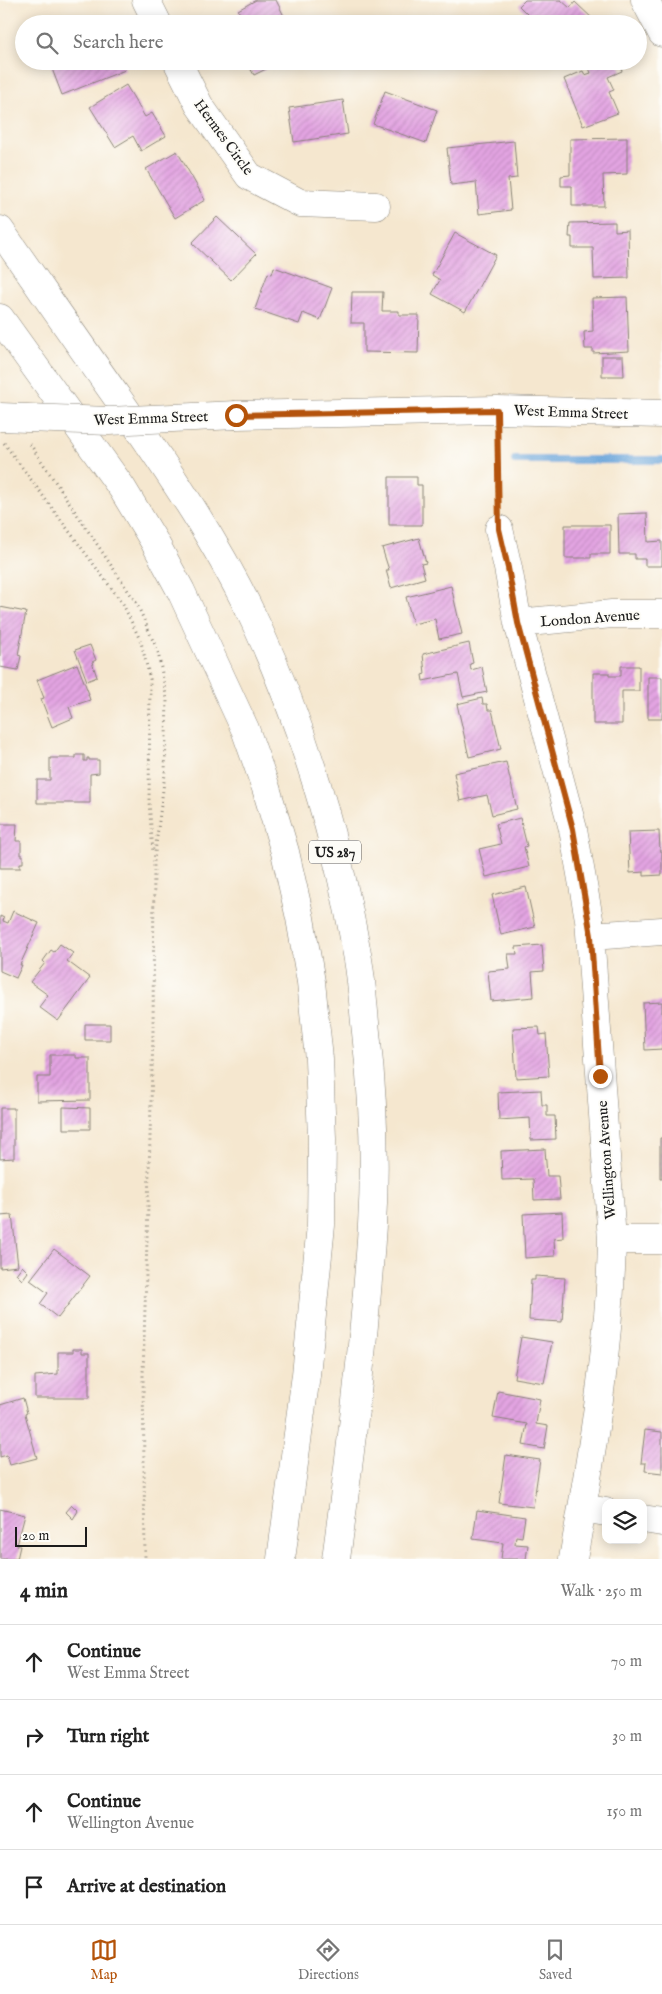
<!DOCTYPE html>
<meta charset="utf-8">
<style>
body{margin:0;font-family:"IM FELL English",serif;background:#f6f6f6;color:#222}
.controls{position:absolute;right:15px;bottom:15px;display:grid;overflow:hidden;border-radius:10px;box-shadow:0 2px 12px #0003}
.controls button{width:45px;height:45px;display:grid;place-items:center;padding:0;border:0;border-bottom:1px solid #e0e0e0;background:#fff;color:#222;font:25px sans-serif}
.scale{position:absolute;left:15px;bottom:12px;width:72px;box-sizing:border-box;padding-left:5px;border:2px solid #1c1c1c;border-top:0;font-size:14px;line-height:18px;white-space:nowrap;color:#1c1c1c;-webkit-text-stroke:4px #fdfcf7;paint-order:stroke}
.stop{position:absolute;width:15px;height:15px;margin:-11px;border:4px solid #b45309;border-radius:50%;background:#fff}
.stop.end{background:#b45309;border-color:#fff;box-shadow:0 1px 5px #0008}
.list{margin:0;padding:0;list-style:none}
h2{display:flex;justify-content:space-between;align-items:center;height:65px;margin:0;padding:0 20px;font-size:21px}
h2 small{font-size:16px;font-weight:400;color:#767676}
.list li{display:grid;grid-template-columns:32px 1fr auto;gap:15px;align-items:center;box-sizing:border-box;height:75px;padding:0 20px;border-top:1px solid #e0e0e0}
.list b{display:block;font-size:19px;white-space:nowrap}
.list p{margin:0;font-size:16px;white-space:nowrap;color:#767676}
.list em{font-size:16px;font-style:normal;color:#767676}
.icon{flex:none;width:28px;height:28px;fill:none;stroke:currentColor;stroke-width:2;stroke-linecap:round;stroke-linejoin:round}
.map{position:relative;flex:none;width:662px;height:1559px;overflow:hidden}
.search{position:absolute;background:#fff;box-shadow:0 2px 12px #0003;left:15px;right:15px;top:15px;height:55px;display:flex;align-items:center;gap:12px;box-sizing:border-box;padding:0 18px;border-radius:28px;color:#767676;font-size:19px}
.sheet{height:365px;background:#fff}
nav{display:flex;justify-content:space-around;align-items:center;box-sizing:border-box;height:70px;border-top:1px solid #e0e0e0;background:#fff;font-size:14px;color:#767676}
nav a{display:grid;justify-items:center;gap:2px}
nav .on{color:#b45309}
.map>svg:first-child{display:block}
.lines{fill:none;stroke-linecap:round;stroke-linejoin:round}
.stream{stroke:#6aa5da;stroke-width:8}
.building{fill:url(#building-hatch)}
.minor-casing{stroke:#888276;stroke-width:29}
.major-casing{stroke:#888276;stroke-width:29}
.path{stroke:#888276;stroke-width:3;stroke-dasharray:1 4;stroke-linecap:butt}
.minor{stroke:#fff;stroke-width:28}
.major{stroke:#fff;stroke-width:28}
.minor-bridge-casing{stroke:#888276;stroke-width:29;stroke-linecap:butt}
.minor-bridge{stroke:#fff;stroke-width:28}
.route{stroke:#b45309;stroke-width:6}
.labels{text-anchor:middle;stroke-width:4;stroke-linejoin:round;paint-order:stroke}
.shield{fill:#fdfcf7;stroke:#605f5e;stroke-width:1}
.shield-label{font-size:14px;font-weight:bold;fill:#1c1c1c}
.street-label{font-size:15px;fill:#1c1c1c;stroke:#fdfcf7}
</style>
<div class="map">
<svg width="662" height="1559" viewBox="0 0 662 1559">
<defs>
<pattern id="building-hatch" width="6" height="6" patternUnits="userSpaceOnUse" patternTransform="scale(1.25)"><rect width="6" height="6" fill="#e3a4e2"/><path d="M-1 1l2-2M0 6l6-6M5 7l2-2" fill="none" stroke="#c28dc1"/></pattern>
</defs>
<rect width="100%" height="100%" fill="#fdfcf7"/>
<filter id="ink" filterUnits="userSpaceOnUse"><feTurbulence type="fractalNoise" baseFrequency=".02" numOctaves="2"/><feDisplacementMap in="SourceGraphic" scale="10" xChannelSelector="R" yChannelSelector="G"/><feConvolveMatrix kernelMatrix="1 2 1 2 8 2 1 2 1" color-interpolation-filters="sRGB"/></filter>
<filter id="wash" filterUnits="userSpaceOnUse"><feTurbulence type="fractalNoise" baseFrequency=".0096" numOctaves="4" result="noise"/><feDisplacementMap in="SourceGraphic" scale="20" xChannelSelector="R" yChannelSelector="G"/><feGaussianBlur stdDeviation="1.12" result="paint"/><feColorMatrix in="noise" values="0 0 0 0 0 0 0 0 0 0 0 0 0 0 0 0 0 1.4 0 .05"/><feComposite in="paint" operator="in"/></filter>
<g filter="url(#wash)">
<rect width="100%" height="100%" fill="#f5e7cf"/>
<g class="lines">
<path class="stream" d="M 515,460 L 662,460"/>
</g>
<g id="blocks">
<path class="building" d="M 256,0 L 276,0 L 288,24 L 245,24 L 238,10 Z
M 525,0 L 561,0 L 570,8 L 575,2 L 595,21 L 593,24 L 537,24 L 519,6 Z
M 76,18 L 79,24 L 61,24 Z
M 49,61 L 122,61 L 125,70 L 62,95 Z
M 246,61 L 277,61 L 278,63 L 254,75 Z
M 586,61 L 618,61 L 622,71 L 608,77 L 614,90 L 609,92 L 618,113 L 583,126 L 564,79 L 583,71 L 585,75 L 591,73 Z
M 126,85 L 145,117 L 152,113 L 166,136 L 141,151 L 133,136 L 115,147 L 90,107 Z
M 385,91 L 437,110 L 426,143 L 373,124 Z
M 343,100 L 348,134 L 294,142 L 289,108 Z
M 627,138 L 627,174 L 603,175 L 604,206 L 572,206 L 572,186 L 561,186 L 561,176 L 570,175 L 570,139 Z
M 514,141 L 517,178 L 508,179 L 511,210 L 479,214 L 476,182 L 451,185 L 447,148 Z
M 177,151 L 205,200 L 175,218 L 146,169 Z
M 217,217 L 256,254 L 231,280 L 192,243 Z
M 615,222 L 615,231 L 628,230 L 629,278 L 594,279 L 593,248 L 572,248 L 572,237 L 569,237 L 570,223 Z
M 455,233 L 496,255 L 465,312 L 432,294 L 440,280 L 432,275 Z
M 274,267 L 332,288 L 320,320 L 303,313 L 299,324 L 255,309 L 268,273 L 272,274 Z
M 352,292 L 383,292 L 382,311 L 399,311 L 399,315 L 419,315 L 418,353 L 364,352 L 364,323 L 351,323 Z
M 627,297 L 629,351 L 593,353 L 593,349 L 585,349 L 584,332 L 593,331 L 592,298 Z
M 602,356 L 623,356 L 624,376 L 602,376 Z
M 389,477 L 417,477 L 417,485 L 422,485 L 422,525 L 389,525 Z
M 647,513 L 648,542 L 662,541 L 662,566 L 645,566 L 645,559 L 635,559 L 635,554 L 619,554 L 618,514 Z
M 565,525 L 610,525 L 610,554 L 591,554 L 591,558 L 565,558 Z
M 419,538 L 426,563 L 421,564 L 425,578 L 391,588 L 386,570 L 389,570 L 382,548 Z
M 451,586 L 462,634 L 439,639 L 435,619 L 413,624 L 406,597 Z
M 0,607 L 26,612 L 18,655 L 21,656 L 18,670 L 0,667 Z
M 469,643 L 473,663 L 470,664 L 471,670 L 482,667 L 487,692 L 463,697 L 458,674 L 423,681 L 422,675 L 425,674 L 423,654 Z
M 90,645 L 96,660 L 92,662 L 97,677 L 87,681 L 75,650 Z
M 77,664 L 89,694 L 88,694 L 90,700 L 69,707 L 73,718 L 52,727 L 41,699 L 44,698 L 37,680 Z
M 621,666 L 639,666 L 639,691 L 622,691 L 622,724 L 593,724 L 593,673 L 609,673 L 609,676 L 621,676 Z
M 648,677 L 662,677 L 662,719 L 648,719 Z
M 482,698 L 483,704 L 487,704 L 488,710 L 492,710 L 501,749 L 469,757 L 457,704 Z
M 76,755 L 84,755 L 84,761 L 87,761 L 87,758 L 89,758 L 89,760 L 99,760 L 99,773 L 90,774 L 90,803 L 37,803 L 37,780 L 50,780 L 50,758 L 76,758 Z
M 506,762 L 517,809 L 492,815 L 487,795 L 460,801 L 454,773 Z
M 520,818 L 527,846 L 524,847 L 529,867 L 486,877 L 479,849 L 501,844 L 496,824 Z
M 0,824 L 17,824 L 16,841 L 21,841 L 21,855 L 23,855 L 23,863 L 20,863 L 20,868 L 0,868 Z
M 659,831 L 660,851 L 662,851 L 662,875 L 644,876 L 644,872 L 630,873 L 628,832 Z
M 526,887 L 535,927 L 501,935 L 492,895 Z
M 13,911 L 39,923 L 20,965 L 22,965 L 16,978 L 0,971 L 0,916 L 4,918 L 3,921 L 8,923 Z
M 60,944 L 73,953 L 67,961 L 90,978 L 58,1021 L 39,1007 L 48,995 L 30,982 L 45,963 L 43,961 L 51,950 L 54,952 Z
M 542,945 L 544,971 L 532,972 L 534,997 L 491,1001 L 488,971 L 510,969 L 508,954 L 517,954 L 516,947 Z
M 662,1002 L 662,1049 L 645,1050 L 643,1003 Z
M 85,1024 L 110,1024 L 110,1040 L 85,1040 Z
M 539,1027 L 540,1035 L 546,1034 L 549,1076 L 516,1078 L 513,1028 Z
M 50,1055 L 76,1055 L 76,1058 L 90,1058 L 90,1100 L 37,1101 L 37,1077 L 50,1077 Z
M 541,1090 L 542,1105 L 547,1105 L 547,1116 L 555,1116 L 556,1139 L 531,1140 L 530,1118 L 499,1120 L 498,1092 Z
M 63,1107 L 90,1108 L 90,1129 L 63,1129 Z
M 0,1108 L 14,1108 L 14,1158 L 0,1159 Z
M 660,1138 L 662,1138 L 662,1178 L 660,1178 Z
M 545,1149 L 547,1176 L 558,1176 L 560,1199 L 534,1200 L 533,1179 L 502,1180 L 501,1151 Z
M 562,1212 L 563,1238 L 554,1239 L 555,1256 L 525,1258 L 523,1214 Z
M 12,1215 L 18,1266 L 0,1268 L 0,1216 Z
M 54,1249 L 90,1276 L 58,1318 L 40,1304 L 48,1293 L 30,1280 Z
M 22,1266 L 28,1272 L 22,1280 L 16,1274 Z
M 535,1276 L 565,1278 L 562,1322 L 529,1320 L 531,1280 L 535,1280 Z
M 521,1337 L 552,1342 L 544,1383 L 514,1378 Z
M 73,1349 L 82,1349 L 82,1353 L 89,1353 L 89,1398 L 35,1398 L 35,1376 L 58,1374 L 58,1352 L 73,1352 Z
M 498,1391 L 540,1399 L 536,1424 L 548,1426 L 544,1449 L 523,1445 L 527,1424 L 493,1418 Z
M 23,1398 L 27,1413 L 25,1414 L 37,1458 L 10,1465 L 7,1455 L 0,1457 L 0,1405 Z
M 645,1430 L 662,1432 L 662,1473 L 645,1471 L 646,1463 L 641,1463 Z
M 506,1455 L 540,1460 L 533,1507 L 499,1503 Z
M 72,1505 L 78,1511 L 73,1519 L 66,1512 Z
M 0,1509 L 25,1515 L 17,1545 L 20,1546 L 17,1559 L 0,1559 Z
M 477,1510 L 525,1517 L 522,1537 L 516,1536 L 515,1544 L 528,1545 L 526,1559 L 501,1559 L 503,1543 L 473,1539 Z"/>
</g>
</g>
<g filter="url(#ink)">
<use href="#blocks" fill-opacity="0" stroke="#888276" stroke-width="1"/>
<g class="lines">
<g class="minor-casing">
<path id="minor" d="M 146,0 L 158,24
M 645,0 L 662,33
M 177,61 L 199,105 L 249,176 L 300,203 L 376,206
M 236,415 L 497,410 L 662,414
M 499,529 L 508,568 L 518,623 L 573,829 L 589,919 L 612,1240 C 610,1347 592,1454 573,1559
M 518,623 L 612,614 L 662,614
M 591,936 L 662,931
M 612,1240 L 662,1240
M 582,1508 L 606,1512
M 643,1519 L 662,1522"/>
</g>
<g class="major-casing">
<path id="major" d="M 0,230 C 40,287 79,344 119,400 C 170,473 220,546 257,626 C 305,730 337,841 357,954 C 362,979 363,1006 366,1032 C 373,1096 376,1161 372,1225 C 365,1337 351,1448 336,1559
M 0,318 L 122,488 L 154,541 L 181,591 L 245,729 L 266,788 L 285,852 L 300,918 L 311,982 L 319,1059 L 322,1139 L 321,1225 L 306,1375 L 281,1559"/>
</g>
<path class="path" d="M 497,435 L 498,503
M 4,443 L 123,604 L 141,642 L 150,679 L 149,802 L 153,852
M 30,444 L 137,604 L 158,652 L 167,700 L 165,774 L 154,860 L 153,1035 L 143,1375 L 145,1559"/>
<use href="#minor" class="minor"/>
<use href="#major" class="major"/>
<g class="minor-bridge-casing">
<path id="minor-bridge" d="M 0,417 L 109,421 L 236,415"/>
</g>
<use href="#minor-bridge" class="minor-bridge"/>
</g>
</g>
<g class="lines" filter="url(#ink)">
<path class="route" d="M 236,415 L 497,410 L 499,529 L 508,568 L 518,623 L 573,829 L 591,936 L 600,1076"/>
</g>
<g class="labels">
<rect class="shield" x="309" y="840.5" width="52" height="23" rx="4"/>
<g class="shield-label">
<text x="335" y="857">US 287</text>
</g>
<g class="street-label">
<text transform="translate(224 137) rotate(54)" y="5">Hermes Circle</text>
<text transform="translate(571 412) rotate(2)" y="5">West Emma Street</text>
<text transform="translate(151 418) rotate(-2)" y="5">West Emma Street</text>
<text transform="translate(590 618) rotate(-4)" y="5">London Avenue</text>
<text transform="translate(606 1160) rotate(-94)" y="5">Wellington Avenue</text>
</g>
</g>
</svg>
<div class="controls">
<button><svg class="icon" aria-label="layers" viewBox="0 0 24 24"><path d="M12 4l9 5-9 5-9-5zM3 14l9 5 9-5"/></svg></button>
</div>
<div class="scale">20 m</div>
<div class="stop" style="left:236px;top:415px"></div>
<div class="stop end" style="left:600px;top:1076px"></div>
<div class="search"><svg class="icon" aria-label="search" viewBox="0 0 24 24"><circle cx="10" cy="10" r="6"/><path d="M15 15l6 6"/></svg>Search here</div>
</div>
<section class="sheet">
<h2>4 min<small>Walk · 250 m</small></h2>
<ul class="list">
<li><svg class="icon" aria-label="ahead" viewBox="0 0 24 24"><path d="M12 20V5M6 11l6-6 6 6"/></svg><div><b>Continue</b><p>West Emma Street</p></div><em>70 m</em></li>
<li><svg class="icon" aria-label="right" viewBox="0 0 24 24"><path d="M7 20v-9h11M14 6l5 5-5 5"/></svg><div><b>Turn right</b></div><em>30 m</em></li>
<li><svg class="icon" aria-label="ahead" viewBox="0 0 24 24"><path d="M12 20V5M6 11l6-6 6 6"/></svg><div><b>Continue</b><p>Wellington Avenue</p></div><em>150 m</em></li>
<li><svg class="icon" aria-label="arrive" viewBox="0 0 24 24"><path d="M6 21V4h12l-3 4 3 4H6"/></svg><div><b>Arrive at destination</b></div></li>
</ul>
</section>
<nav>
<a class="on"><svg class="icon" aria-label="map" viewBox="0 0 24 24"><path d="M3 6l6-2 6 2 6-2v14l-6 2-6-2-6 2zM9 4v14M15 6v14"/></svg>Map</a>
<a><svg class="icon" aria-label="directions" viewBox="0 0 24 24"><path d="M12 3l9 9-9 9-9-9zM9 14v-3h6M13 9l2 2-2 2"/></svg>Directions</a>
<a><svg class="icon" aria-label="saved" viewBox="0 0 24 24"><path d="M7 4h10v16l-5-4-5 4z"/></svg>Saved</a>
</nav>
